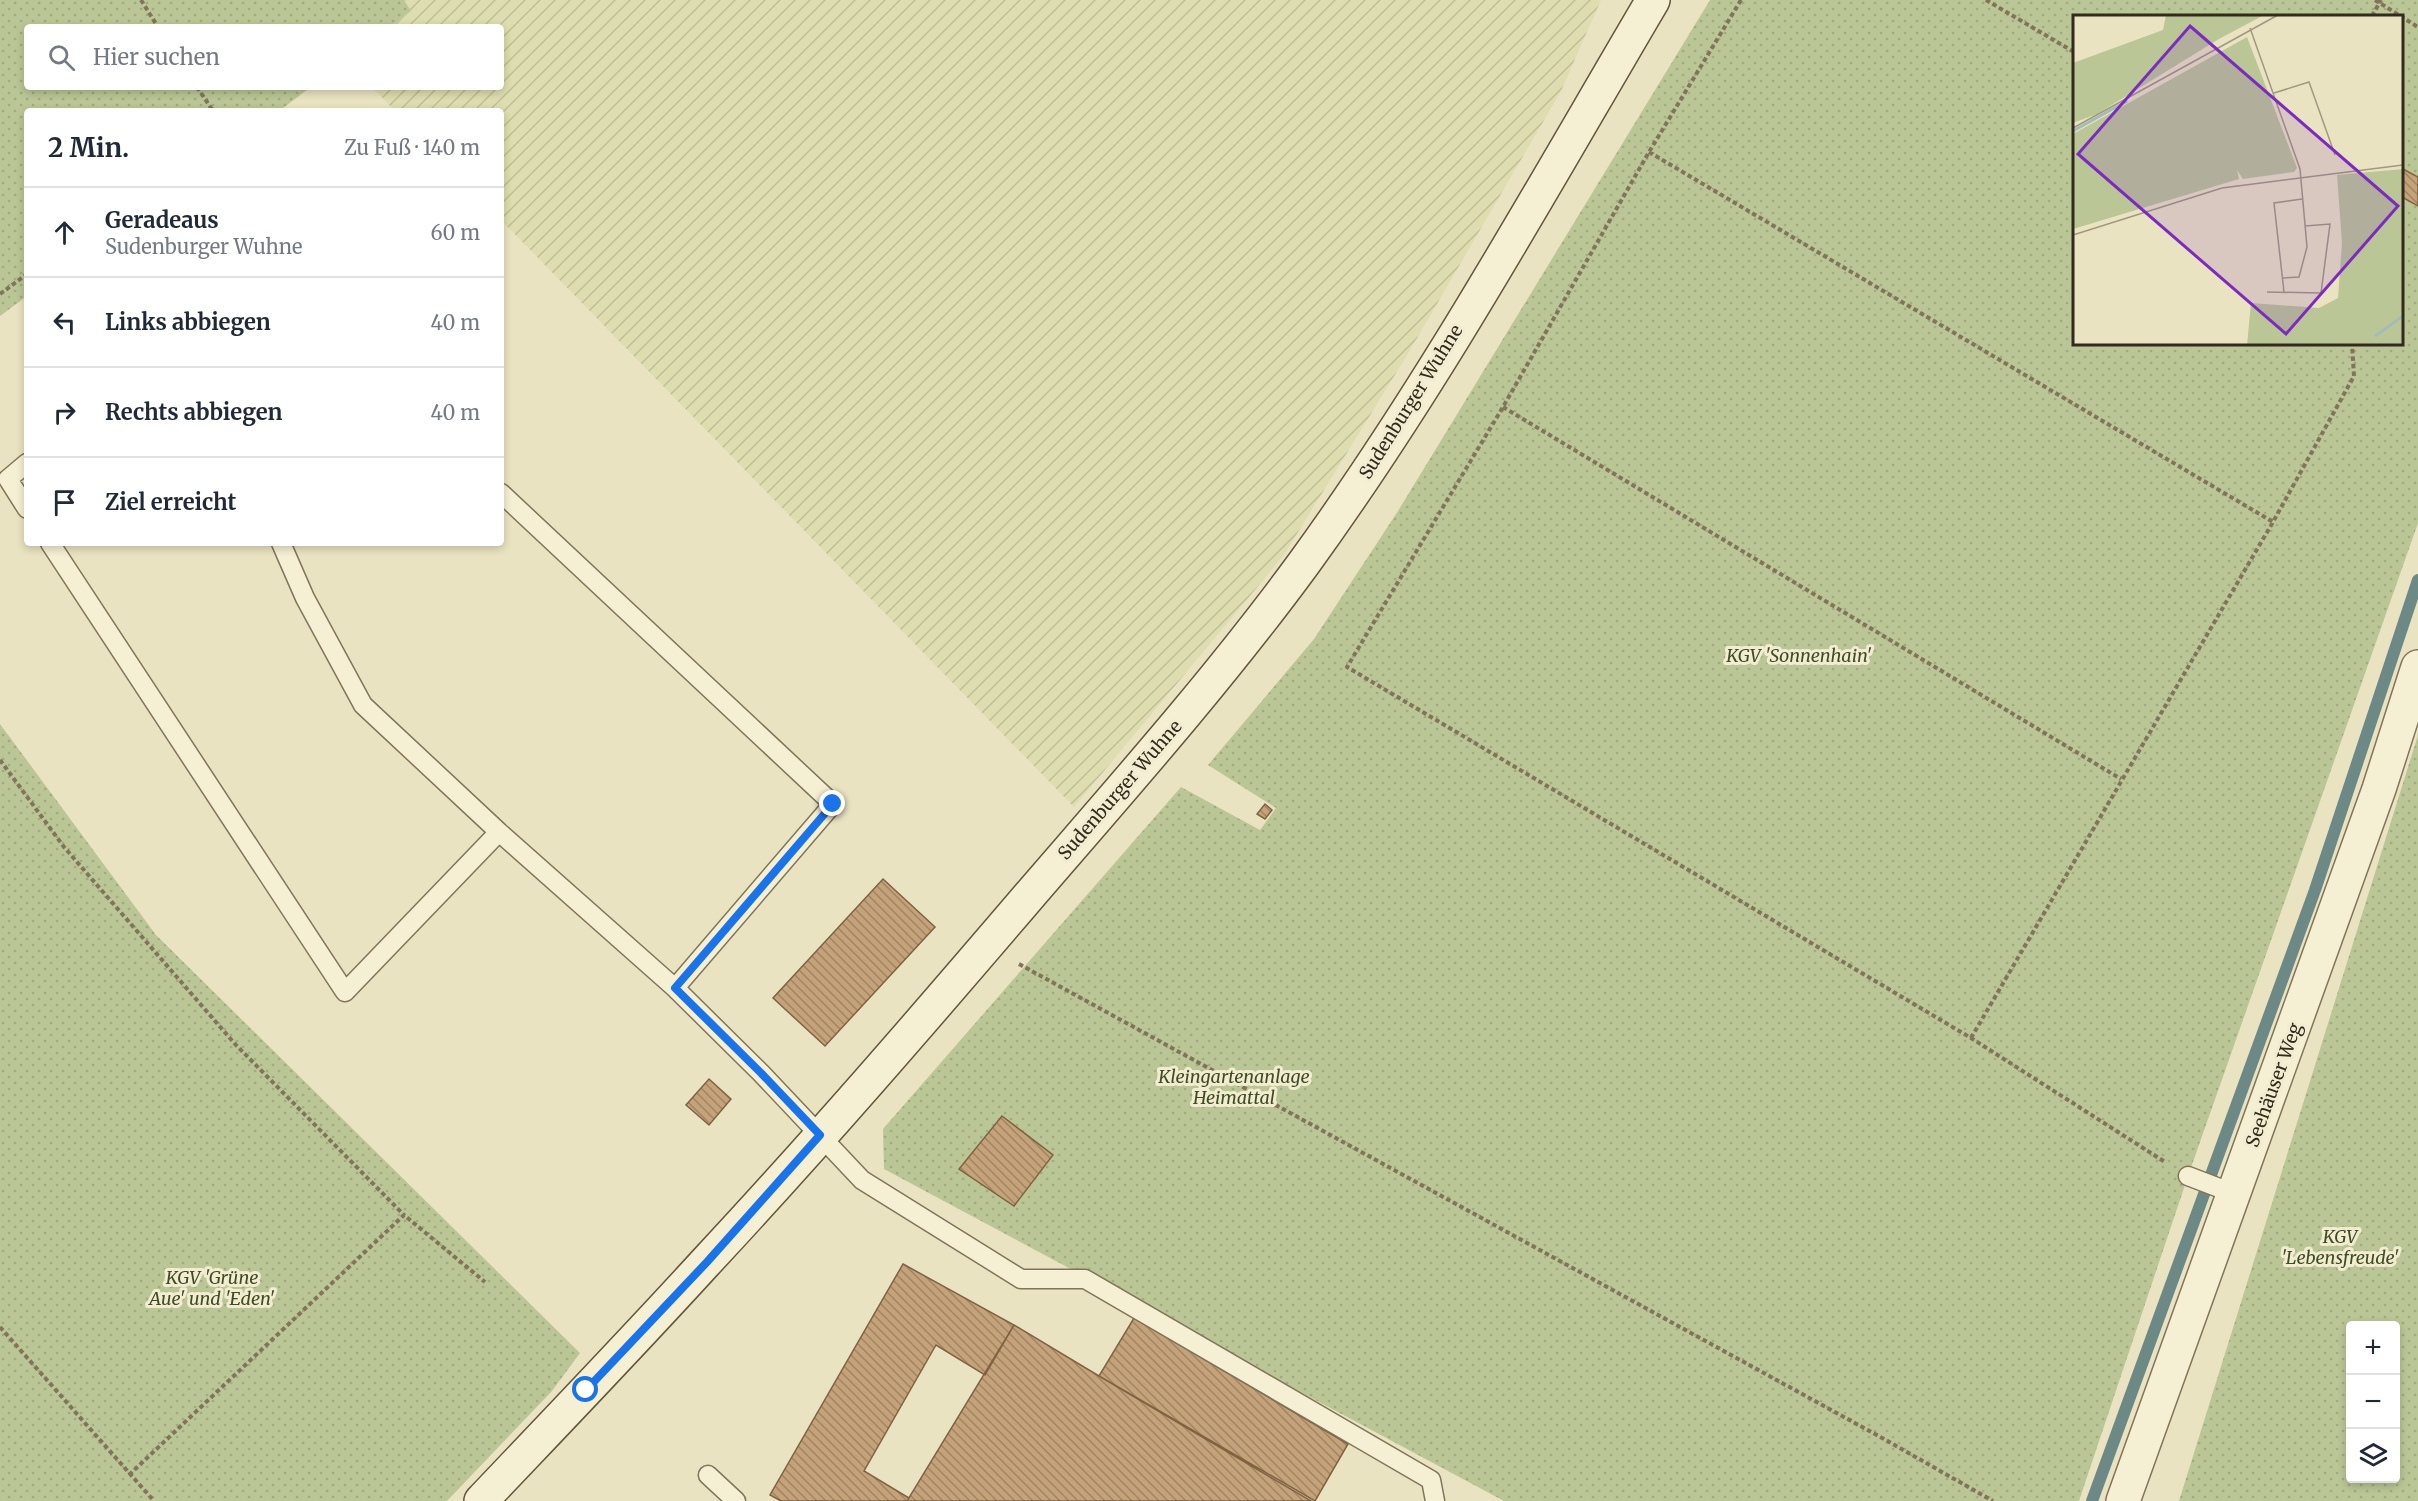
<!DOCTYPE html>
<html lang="de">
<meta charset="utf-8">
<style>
body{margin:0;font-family:Merriweather,serif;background:#f6f6f7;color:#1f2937}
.controls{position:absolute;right:18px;bottom:18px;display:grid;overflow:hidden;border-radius:6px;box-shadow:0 3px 9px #0003}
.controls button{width:54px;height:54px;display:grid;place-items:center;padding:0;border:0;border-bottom:2px solid #e0e1e3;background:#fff;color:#1f2937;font:30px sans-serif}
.stop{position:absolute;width:18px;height:18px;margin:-14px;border:4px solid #1a73e8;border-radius:50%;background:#fff}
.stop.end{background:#1a73e8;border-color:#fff;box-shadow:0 2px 6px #0008}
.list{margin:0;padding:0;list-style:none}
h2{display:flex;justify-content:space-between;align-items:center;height:78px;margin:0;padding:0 24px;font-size:26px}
h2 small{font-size:20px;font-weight:400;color:#747a83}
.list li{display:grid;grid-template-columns:39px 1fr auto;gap:18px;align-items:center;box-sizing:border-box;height:90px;padding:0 24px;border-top:2px solid #e0e1e3}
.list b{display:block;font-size:22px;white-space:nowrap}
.list p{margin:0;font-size:20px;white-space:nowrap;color:#747a83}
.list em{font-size:20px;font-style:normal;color:#747a83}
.icon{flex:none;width:33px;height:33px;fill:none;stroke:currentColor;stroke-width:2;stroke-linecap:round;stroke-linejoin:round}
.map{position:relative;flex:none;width:2418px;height:1501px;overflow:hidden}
.search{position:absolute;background:#fff;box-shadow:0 3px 9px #0003;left:24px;top:24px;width:480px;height:66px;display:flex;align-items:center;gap:15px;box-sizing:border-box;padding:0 21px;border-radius:6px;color:#747a83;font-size:22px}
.panel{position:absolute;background:#fff;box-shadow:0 3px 9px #0003;left:24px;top:108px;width:480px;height:438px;border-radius:6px}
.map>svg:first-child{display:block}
.farmland{fill:url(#farmland-furrows)}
.garden{fill:url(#garden-dots);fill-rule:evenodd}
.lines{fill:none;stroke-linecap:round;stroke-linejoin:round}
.stream{stroke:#6c8986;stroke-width:12}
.building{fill:url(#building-back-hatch);stroke:#7f6242;stroke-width:1.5}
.service-casing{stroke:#81745a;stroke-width:21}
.minor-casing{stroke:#81745a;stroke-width:36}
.secondary-casing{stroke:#63553e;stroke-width:36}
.path{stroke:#81745a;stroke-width:4;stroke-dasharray:4.5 3;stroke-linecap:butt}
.service{stroke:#f5efd3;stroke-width:18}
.minor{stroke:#f5efd3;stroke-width:33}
.secondary{stroke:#f5efd3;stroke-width:33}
.route{stroke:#1a73e8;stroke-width:8}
.labels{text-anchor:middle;stroke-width:6;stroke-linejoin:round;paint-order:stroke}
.street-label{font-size:18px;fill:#322a1d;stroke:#f2ecd0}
.park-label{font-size:18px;font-style:italic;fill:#3e4d26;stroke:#f2ecd0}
.inset-river{fill:none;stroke:#a3bcb8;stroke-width:3}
.inset-road{fill:none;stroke:#a0997f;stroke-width:1.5}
.view{fill:#7b2cbf;fill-opacity:0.15;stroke:#7b2cbf;stroke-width:3}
.inset-edge{fill:none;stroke:#322a1d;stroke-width:3}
</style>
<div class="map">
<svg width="2418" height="1501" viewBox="0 0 2418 1501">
<defs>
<pattern id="farmland-furrows" width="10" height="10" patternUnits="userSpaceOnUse" patternTransform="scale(1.5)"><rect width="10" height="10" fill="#deddaf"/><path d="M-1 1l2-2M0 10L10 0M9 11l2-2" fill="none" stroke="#bfbe96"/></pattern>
<pattern id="garden-dots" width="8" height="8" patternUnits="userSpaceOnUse" patternTransform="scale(1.5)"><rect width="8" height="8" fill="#bbc696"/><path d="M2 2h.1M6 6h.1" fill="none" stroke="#a1aa81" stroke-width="1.8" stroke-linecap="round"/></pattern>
<pattern id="building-back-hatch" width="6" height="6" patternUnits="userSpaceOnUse" patternTransform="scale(1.5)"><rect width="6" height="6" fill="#c5a37a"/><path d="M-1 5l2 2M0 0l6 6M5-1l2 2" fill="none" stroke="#a18563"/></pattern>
</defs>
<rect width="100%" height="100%" fill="#eae3c1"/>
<path class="farmland" d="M 404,0 L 1601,0 L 1561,91 L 1406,357 L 1284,555 L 1074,807 L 501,220 L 501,111 L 395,111 L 372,87 L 501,87 L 501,27 L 390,27 L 411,11 Z"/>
<path class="garden" d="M 0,0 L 404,0 L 411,11 L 390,27 L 27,27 L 27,87 L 311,87 L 279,111 L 27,111 L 27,296 L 0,316 Z
M 1710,0 L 2418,0 L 2418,523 L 2188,1176 L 2079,1501 L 1504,1501 L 884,1169 L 883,1129 L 1181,787 L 1260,830 L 1276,808 L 1208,765 L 1314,639 L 1398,511 ZM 2074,16 L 2402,16 L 2402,344 L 2074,344 Z
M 0,724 L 156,935 L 580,1353 L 552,1391 L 447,1501 L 0,1501 Z
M 2418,735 L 2418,1501 L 2179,1501 ZM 2350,1326 L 2396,1326 L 2396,1478 L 2350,1478 Z"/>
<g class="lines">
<path class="stream" d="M 2092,1501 L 2315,890 L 2418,580"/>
</g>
<path class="building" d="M 2403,169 L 2418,177 L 2418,206 L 2402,197 Z
M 1265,804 L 1272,810 L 1265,819 L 1257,814 Z
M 883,879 L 935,927 L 825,1046 L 773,998 Z
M 709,1079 L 731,1099 L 709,1125 L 686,1105 Z
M 1002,1116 L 1053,1155 L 1014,1206 L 959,1169 Z
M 903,1264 L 1014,1325 L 985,1375 L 936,1345 L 864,1471 L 909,1498 L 907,1501 L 781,1501 L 770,1495 Z
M 1134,1318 L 1348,1444 L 1315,1501 L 1099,1376 Z
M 1014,1325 L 1099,1376 L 1311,1501 L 907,1501 Z"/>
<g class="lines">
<g class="service-casing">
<path id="service" d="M 27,463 L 8,479 L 27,509
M 501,493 L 833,804 L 675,988
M 50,543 L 345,992 L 499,832
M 281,543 L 305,598 L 363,705 L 499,832 L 675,988 L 761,1073 L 862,1180 L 1021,1279 L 1085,1279 L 1431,1480 L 1435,1501
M 2188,1176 L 2235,1194
M 708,1475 L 736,1501"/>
</g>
<g class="minor-casing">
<path id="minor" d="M 2123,1501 L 2379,789 L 2418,667"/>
</g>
<g class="secondary-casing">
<path id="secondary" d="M 481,1501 C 556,1422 632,1343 705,1263 C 816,1144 923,1020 1029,896 C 1123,787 1219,679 1304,563 C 1434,384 1541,190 1653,0"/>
</g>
<path class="path" d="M 141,0 L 158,27
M 1741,0 L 1649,152 L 1503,407 L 1347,667 L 1971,1038 L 2165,1162
M 1986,0 L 2074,52
M 2375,0 L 2418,27
M 2372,16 L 2381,0
M 197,87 L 213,111
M 1649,152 L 2273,522
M 0,294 L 27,274
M 1503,407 L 2121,779
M 0,760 L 64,847 L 235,1044 L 404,1215
M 1019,964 L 1884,1439 L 1993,1501
M 1971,1038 L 2273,522 L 2354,376 L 2352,344
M 0,1327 L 154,1501
M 129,1475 L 404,1215 L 485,1282"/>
<use href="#service" class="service"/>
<use href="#minor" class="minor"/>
<use href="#secondary" class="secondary"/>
</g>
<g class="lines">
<path class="route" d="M 586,1390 L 707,1262 L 820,1135 L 761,1073 L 675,988 L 833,804"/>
</g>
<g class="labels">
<g class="street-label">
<text transform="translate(1411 402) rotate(-58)" y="6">Sudenburger Wuhne</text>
<text transform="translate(1120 790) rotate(-49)" y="6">Sudenburger Wuhne</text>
<text transform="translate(2274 1085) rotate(-70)" y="6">Seehäuser Weg</text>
</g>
<g class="park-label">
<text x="1799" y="662">KGV 'Sonnenhain'</text>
<text x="1234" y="1083">Kleingartenanlage<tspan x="1234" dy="21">Heimattal</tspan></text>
<text x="2340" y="1243">KGV<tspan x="2340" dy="21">'Lebensfreude'</tspan></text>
<text x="212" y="1284">KGV 'Grüne<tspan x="212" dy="21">Aue' und 'Eden'</tspan></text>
</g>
</g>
<g transform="translate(2073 15)">
<rect width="330" height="330" fill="#eae3c1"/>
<path d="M 93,0 L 191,0 L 146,24 L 24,99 L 0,108 L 0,48 L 90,15 ZM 174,22 L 224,153 L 221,157 L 170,164 L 164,155 L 166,164 L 0,214 L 0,119 ZM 330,154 L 330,330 L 174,330 L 178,288 L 246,293 L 265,283 L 269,228 L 264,160 Z" fill="#bbc696"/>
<path class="inset-river" d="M 0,116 L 54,86M 302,321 L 330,301"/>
<path class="inset-road" d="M 177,13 L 227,154 L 234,232 L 226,262 L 209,263M 201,78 L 236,67 L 262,140M 0,113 L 205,0M 0,220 L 149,173 L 330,150M 194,277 L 248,278 L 257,209 L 232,211M 211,277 L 201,188 L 229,184"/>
<path class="view" d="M 117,11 L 325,191 L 213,319 L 5,139 Z"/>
<rect width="330" height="330" class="inset-edge"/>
</g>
</svg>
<div class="controls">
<button>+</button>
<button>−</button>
<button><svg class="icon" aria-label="layers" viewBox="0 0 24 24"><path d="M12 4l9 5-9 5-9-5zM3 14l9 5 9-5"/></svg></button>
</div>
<div class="stop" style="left:586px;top:1390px"></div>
<div class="stop end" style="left:833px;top:804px"></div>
<div class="search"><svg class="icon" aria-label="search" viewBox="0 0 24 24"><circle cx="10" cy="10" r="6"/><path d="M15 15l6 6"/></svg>Hier suchen</div>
<section class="panel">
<h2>2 Min.<small>Zu Fuß · 140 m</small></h2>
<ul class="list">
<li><svg class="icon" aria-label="ahead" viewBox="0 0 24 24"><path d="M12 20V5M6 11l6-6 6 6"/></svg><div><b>Geradeaus</b><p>Sudenburger Wuhne</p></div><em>60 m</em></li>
<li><svg class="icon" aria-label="left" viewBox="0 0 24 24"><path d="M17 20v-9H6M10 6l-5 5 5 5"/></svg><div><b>Links abbiegen</b></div><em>40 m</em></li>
<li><svg class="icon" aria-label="right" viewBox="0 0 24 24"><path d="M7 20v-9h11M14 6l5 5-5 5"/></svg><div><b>Rechts abbiegen</b></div><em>40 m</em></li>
<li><svg class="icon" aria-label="arrive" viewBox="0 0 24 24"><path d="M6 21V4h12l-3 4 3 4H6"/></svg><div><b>Ziel erreicht</b></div></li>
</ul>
</section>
</div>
